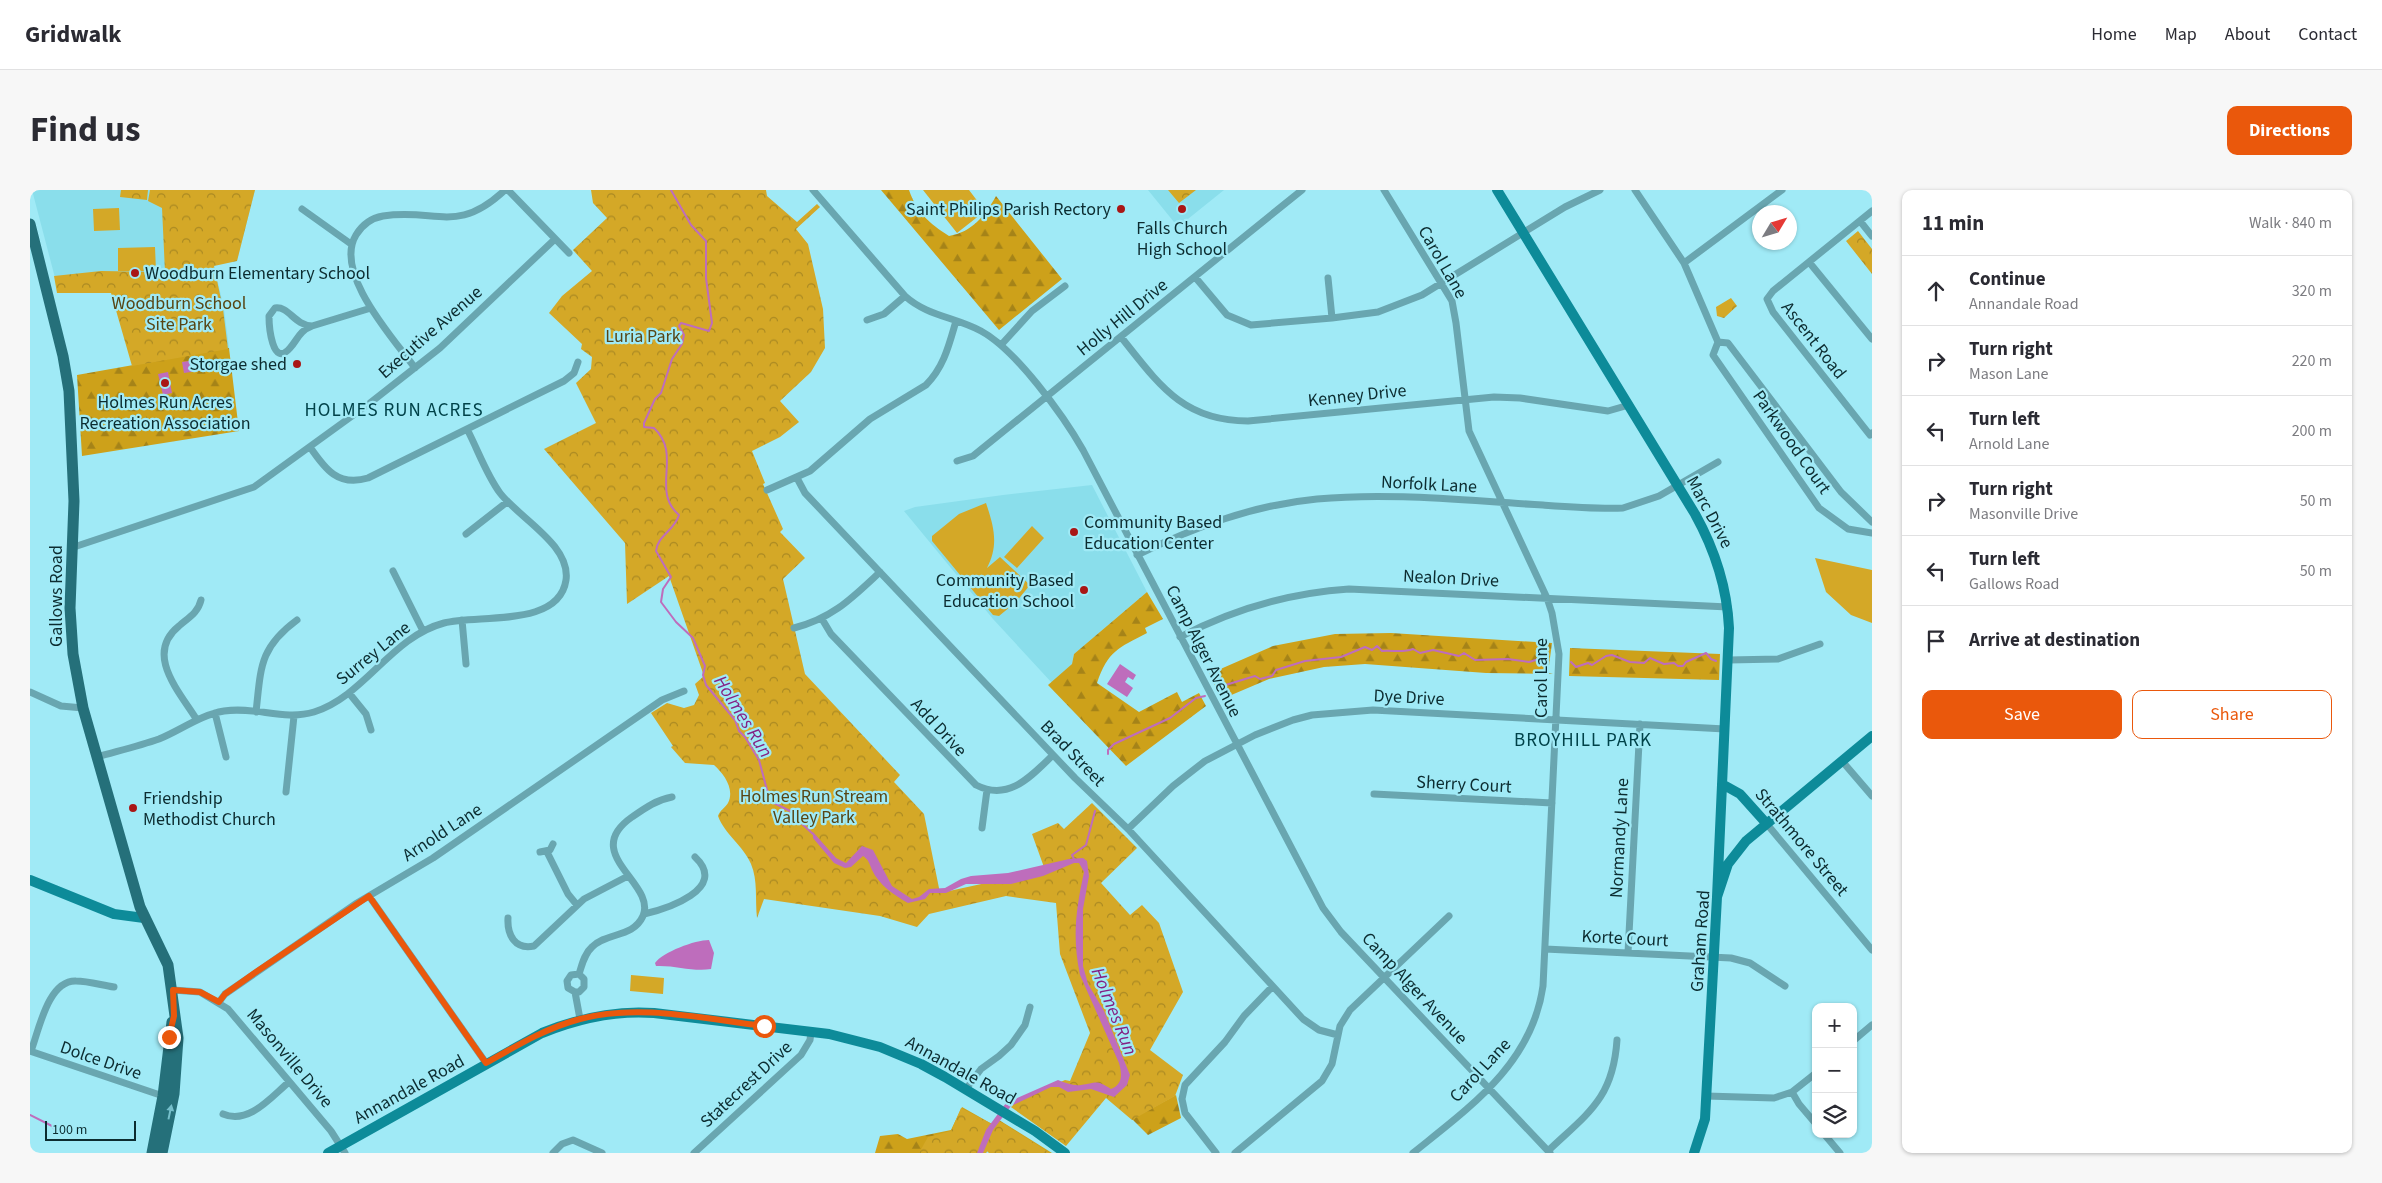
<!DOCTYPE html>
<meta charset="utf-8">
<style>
body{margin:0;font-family:"Source Sans 3",sans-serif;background:#f7f7f7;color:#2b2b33}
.controls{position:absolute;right:15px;bottom:15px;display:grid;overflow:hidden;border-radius:10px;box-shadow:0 1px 4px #0004}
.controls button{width:45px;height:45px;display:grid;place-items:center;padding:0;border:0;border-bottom:1px solid #e1e1e2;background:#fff;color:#2b2b33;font:25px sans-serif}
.compass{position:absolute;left:1722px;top:15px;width:45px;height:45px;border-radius:50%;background:#fff;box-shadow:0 1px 4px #0004;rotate:52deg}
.scale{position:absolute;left:15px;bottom:12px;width:91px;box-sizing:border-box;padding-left:5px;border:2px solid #0c2c30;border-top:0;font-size:14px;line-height:18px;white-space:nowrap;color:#0c2c30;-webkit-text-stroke:4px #a0eaf6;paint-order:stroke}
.stop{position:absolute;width:15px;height:15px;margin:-11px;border:4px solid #ea580c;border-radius:50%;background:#fff}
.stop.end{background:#ea580c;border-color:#fff;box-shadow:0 1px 5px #0008}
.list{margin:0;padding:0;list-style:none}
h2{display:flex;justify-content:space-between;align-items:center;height:65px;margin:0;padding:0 20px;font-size:21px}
h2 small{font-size:16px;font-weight:400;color:#7c7c81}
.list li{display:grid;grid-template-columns:32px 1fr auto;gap:15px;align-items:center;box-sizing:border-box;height:70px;padding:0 20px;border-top:1px solid #e1e1e2}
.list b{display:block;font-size:19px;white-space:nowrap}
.list p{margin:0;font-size:16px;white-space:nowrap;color:#7c7c81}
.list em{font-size:16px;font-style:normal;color:#7c7c81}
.actions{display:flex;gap:10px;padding:15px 20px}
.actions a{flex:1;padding:11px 0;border:1px solid #ea580c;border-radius:10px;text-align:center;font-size:18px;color:#ea580c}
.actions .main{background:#ea580c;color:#fff}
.icon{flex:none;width:28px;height:28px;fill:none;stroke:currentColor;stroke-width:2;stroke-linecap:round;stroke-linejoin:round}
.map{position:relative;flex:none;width:1842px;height:963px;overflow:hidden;border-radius:10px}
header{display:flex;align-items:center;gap:30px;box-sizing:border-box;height:70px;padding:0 25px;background:#fff;border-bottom:1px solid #e1e1e2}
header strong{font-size:24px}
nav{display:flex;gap:28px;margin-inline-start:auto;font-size:18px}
.intro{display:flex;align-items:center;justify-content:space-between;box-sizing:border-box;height:120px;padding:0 30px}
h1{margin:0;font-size:35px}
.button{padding:12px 22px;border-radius:10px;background:#ea580c;color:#fff;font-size:18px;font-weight:700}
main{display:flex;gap:30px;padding:0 30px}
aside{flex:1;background:#fff;border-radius:10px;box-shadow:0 1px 4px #0004}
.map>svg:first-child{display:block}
.built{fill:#8adeeb}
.grass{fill:#d4a827}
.forest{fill:url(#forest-firs)}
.park{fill:url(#park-crowns)}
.water{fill:#be6dbc}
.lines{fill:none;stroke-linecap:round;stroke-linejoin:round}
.stream{stroke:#be6dbc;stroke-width:2}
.street{stroke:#69a6b0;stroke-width:7}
.secondary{stroke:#0d8b99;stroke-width:10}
.primary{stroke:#25707a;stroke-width:11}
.oneway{fill:#75bfcb}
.route{stroke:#ea580c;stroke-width:6}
.poi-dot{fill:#a91615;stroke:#a0eaf6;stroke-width:2}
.labels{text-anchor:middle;stroke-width:4.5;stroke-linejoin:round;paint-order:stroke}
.poi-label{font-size:18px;fill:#0c2c30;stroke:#a0eaf6;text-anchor:end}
.street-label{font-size:18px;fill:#0c2c30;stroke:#a0eaf6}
.park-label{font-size:18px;fill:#574514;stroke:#a0eaf6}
.neighbourhood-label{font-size:19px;letter-spacing:1px;fill:#004249;stroke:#a0eaf6}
.water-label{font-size:19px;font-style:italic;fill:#842284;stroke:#a0eaf6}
</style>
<header>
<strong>Gridwalk</strong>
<nav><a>Home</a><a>Map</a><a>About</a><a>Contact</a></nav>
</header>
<div class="intro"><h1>Find us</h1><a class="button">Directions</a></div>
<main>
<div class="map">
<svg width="1842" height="963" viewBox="0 0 1842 963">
<defs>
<pattern id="forest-firs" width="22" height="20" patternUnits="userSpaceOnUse" patternTransform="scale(1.25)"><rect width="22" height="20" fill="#cda11a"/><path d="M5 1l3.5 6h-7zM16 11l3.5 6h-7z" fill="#a58318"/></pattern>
<pattern id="park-crowns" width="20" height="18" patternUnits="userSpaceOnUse" patternTransform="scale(1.25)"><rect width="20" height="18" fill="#d4a827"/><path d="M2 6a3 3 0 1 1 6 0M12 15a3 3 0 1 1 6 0" fill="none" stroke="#aa8922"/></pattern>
</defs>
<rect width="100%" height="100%" fill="#a0eaf6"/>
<path class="built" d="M 2,0 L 225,0 L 207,71 L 184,75 L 194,119 L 199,158 L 103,175 L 89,92 L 29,103 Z
M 1118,0 L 1194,0 L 1148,37 Z
M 1062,295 L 1117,402 L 1044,464 L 1042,474 L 1022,493 L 963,429 L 874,321 L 885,317 L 973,305 Z"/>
<path class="grass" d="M 893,0 L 939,0 L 955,21 L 927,43 Z
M 89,18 L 90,40 L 64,41 L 63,19 Z
M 125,57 L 126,81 L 88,81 L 88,58 Z
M 956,313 C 964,337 969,355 957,378 L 970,367 L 1000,395 L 986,412 L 969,426 L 963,425 L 902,351 L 902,346 L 929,324 Z
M 1002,336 L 1014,348 L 987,378 L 974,367 Z
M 1785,368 L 1842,380 L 1842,433 L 1821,425 L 1796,402 Z
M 601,785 L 634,788 L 633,804 L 600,801 Z"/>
<path class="forest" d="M 851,0 L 879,0 C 887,23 899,33 919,46 C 942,42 955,26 966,6 L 1032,89 L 969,140 Z
M 199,158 L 209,241 L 52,266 L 47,185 Z
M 1117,402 L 1133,429 L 1115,438 L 1117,443 C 1088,458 1078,461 1067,493 L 1109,522 L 1147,502 L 1152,512 L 1169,503 L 1176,516 L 1096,576 L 1018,495 L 1042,474 L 1044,464 Z
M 1361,443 L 1522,453 L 1518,483 L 1523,484 L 1456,483 L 1335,474 L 1294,477 L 1239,489 L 1192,509 L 1179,484 L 1243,456 L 1305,444 Z
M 1540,458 L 1690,464 L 1689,490 L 1539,486 Z
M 1146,905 L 1151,928 L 1118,945 L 1102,929 Z
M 932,917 L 962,934 L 969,930 L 1022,963 L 960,963 L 957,961 L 956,963 L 845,963 L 850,946 L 868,944 L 877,949 L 921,940 Z"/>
<path class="park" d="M 91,0 L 118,0 L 117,10 L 90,7 Z
M 120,0 L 225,0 L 207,71 L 184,76 L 193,119 L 198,159 L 102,176 L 81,103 L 27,103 L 24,86 L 71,81 L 135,82 L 132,18 L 118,11 Z
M 561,0 L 736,0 L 737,6 L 767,32 L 787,14 L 790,17 L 766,39 L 778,54 L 793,119 L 795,158 L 781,182 L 750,211 L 769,232 L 750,247 L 722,261 L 735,293 L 733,294 L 753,339 L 750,342 L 775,368 L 753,389 L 775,484 L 870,585 L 864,592 L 894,624 L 910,703 L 1015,680 L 1002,644 L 1028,633 L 1034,639 L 1062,613 L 1107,658 L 1071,693 L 1100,725 L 1112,715 L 1129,733 L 1153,802 L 1120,860 L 1153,885 L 1145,906 L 1102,930 L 1076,908 L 1036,956 L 978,915 L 1035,890 L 1040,891 L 1060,843 L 1030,764 L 1026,713 L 976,706 L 899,724 L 887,737 L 850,726 L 734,709 L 727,728 C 725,710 728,690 721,674 C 713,655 695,645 688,626 C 690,620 695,618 698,613 C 705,599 694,584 684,575 L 655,573 L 641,557 L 643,556 L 621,523 L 637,513 L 654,518 L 664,515 L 669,505 L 665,494 L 674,486 L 639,386 L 597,414 L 595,353 L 514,259 L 566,233 L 546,193 L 561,179 L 562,167 L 551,159 L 552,154 L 519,123 L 532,106 L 562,81 L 543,60 L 577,28 L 563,13 Z
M 1138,0 L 1166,0 L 1149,13 Z
M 1828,41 L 1842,59 L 1842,84 L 1816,51 Z
M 1701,108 L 1707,116 L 1694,128 L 1687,126 L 1686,117 Z
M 931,918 L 962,934 L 968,930 L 1020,963 L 959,963 L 957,961 L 956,963 L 889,963 L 898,947 L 921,941 Z"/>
<path class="water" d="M 173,169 L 175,180 L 154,183 L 152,172 Z
M 138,182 L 142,203 L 133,205 L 128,184 Z
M 1090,474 L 1106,485 L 1103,490 L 1098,487 L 1095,492 L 1103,498 L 1097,507 L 1077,494 Z
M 783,642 L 806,668 L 816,673 L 832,656 L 843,660 L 862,696 L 882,709 L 889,707 L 899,699 L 915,698 L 931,689 L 941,686 L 978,683 L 1039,669 L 1053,668 L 1057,671 L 1059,686 L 1053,719 L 1053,776 L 1058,794 L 1074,821 L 1100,885 L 1097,895 L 1084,907 L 1061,899 L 1038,902 L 1029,897 L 1021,897 L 981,916 L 963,940 L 953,963 L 947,963 L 956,940 L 976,913 L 1028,890 C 1036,893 1043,896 1051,895 C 1066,893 1066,889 1081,899 C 1093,894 1092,884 1089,873 L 1050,785 C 1042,747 1046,719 1054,682 L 1049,673 L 1044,673 L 1013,686 L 981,694 L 936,694 L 916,703 L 900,703 L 895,709 L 878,713 C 864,705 849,695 842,680 C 839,673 839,670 833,666 L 821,677 L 815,678 L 804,673 L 783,648 Z
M 679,750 L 684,763 L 681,779 C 663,782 645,775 626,776 L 625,773 C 633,762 665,750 679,750 Z"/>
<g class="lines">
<path class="stream" d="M 641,0 L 661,35 L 676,51 L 676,88 L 682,133 L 679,141 L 651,133 L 649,136 L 654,145 L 652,154 L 642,169 L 631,203 L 625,209 L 614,233 L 614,237 L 624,238 C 653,265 620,300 649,325 C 645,340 627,346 626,361 L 641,387 L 633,399 L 631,412 L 646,432 L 663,448 L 675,476 L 673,485 L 676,495 L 705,530 L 709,541 L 715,547 L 729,570 L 740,611 L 766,624 L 770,632 L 784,645
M 1541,472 L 1546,477 L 1558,473 L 1562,475 L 1576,466 L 1582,465 L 1600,472 L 1614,473 L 1620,468 L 1634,474 L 1644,473 L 1648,476 L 1653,476 L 1656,472 L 1676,463 L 1681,469 L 1686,471
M 1189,497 L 1225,486 L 1230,489 L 1242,486 L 1246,480 L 1275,471 L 1311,467 L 1335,457 L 1342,460 L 1347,456 L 1352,461 C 1363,460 1373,463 1383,459 L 1390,463 L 1403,460 L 1429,466 L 1434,463 L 1445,470 L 1478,469 L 1499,472 L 1509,469 L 1516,471
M 1078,564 L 1078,560 L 1084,554 L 1140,528 L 1166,508 L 1175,506
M 1044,669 L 1042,665 L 1056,655 L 1065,621
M 0,925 L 22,936 L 27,943 L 35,941"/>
<path class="street" d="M 478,0 L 539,63
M 783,0 L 875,106 C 897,126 925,127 951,141 C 986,160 1033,225 1053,260 L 1293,718 L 1311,742 L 1520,963
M 1354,0 L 1422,111 L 1426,133 L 1439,241 L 1517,408 L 1522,423 L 1529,464 L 1513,796 C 1502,874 1440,917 1383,963
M 1605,0 L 1654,73 L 1688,152 L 1683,165 L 1789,318 L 1818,339 L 1842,343
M 272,19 L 321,54
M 1842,21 L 1743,101 L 1737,109 L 1743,122 L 1840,245 L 1842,243
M 1830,31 L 1842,46
M 1779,72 L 1842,149
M 1654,73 L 1752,0
M 1165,87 L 1197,125 L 1221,135 L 1302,128 L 1348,122 L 1392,105 L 1535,17 L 1570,0
M 1298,88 L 1302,128
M 245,118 C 259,116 264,135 282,136 C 269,141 268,149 260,158 C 242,179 239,135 239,126 Z
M 837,130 L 854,124 L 875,106
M 282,136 L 341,118
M 1091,147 C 1128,193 1152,231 1218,231 L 1464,207 L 1490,208 L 1578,221 L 1599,215
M 1688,152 L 1698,153 L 1811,302 L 1842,332
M 971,155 L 1002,121 L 1035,96
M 385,178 C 364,149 303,83 326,45 C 332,35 342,28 353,26 C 407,18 427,45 475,0
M 280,257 C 295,279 308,297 338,288 L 534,191 L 544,183 L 548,172
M 927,271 L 943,266 L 1272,0
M 767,288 L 775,303 L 1045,588 L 1098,639 L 1273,829 L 1289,840 L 1308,845
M 737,300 L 780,281 L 840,229 L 896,195 C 914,177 919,155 926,131
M 436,344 L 477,312
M 44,357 L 224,297 L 340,213 L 410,158 L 525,49
M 1107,365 C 1165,337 1223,315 1287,309 C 1362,302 1438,311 1513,315 C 1540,317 1566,319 1593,318 L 1629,306 L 1688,272
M 363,381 L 393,441
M 792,429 L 801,444 L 946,595 C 979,612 1001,586 1023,565
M 432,430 L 436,474
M 764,438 C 803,428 822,408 850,382
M 1150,447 C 1204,419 1258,403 1319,399 L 1698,417
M 1699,470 L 1748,469 L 1790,454
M 0,502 L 31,516 L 53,518
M 319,503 L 336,524 L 341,540
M 226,522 C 231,478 229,458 267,430
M 185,523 L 196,567
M 167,530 C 149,501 114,464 149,436 C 158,428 168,423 171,410
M 67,567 C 88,561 109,556 129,549 C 151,540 170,525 194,521 C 225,516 254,531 284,522 C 335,506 361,447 414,433 C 448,424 529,438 536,390 C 541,355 489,328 470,303 C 456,284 448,260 437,239
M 1812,571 L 1842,606
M 256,602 L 264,526
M 1344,604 L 1522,613
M 1736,633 L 1842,760
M 952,638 L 957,600
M 1098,639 L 1143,596 L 1175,571 L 1225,545 L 1263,530 L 1282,525 L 1343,520 L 1695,539
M 510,662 L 520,660 L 523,654
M 517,662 L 538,704 L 547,715
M 339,706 L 456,873
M 614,724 C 636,719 699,699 665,667
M 478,728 C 477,745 485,760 504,756 L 554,709 L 598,686
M 1515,759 L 1701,768 L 1720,773 L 1755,796
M 1598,763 L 1610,534
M 549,784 C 552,775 554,764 562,757 C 577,742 603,748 613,726 C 627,693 549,664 602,627 C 615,618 626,610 642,607
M 143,800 L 170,802 L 198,819 L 301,941 L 315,963
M 545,802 L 538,798 L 537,791 L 541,785 L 549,784
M 545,802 L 549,802 L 554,797 L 554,789 L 549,784
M 545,802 L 550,829
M 189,812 L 195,804 L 327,713 L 403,668 L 632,510 L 654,501
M 1823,851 L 1842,835
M 0,861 L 133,906
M 1,861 C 9,840 18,790 46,791 C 58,791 71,795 84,797
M 936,899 L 951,879 L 969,866 L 981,855 L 995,835 L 1000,817
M 1762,902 L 1769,914 L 1786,934
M 1676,906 L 1744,908 L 1762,902 L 1786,883
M 193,924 C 219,935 241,907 259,892
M 1794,944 L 1810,963
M 1518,961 C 1558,923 1583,909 1587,850
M 523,963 L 532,954 L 543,950 L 572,963
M 664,963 L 771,865 L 780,850 L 781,842
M 1186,963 L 1155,923 L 1152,909 L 1155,895 L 1195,852 L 1214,826 L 1242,797
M 1205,963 L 1292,891 L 1302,874 L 1310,836 L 1320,820 L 1419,726"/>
<path class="secondary" d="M 1467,0 L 1665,324 C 1685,360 1697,396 1699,438 L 1687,707
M 1692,594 L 1710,604 L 1736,633
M 0,690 L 84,724 L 114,728
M 298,963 L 512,843 C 549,828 585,820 624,823 L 799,844 L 850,857 L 891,874 L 915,887 L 1005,941 L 1035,963
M 1664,963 L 1675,929 L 1687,707 L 1698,674 L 1716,651 L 1842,546"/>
<path class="primary" d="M 0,34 L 33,166 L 39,201 L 44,311 L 40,418 L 43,464 L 53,518 L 110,717 L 138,775 L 148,848 L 144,904 L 132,963
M 122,963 L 133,906 L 142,832"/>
</g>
<defs><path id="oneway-solid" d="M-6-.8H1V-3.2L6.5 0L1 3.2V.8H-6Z" transform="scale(1.25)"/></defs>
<use class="oneway" href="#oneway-solid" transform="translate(140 922) rotate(-78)"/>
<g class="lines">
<path class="route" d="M 139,847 L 144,826 L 143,800 L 170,802 L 189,812 L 195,804 L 226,782 L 339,706 L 456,873 C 486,856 516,838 550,829 C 609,813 674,829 734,836"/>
</g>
<g class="poi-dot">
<circle cx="1091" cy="19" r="5"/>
<circle cx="1152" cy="19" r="5"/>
<circle cx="105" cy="83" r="5"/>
<circle cx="267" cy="174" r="5"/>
<circle cx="135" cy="193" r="5"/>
<circle cx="1044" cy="342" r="5"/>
<circle cx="1054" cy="400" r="5"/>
<circle cx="103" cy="618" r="5"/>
</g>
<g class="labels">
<g class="poi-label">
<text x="1081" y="25">Saint Philips Parish Rectory</text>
<text x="1152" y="44" text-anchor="middle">Falls Church<tspan x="1152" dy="21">High School</tspan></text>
<text x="115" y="89" text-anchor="start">Woodburn Elementary School</text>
<text x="257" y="180">Storgae shed</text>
<text x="135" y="218" text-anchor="middle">Holmes Run Acres<tspan x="135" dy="21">Recreation Association</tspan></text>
<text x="1054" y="338" text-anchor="start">Community Based<tspan x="1054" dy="21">Education Center</tspan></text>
<text x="1044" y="396">Community Based<tspan x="1044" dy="21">Education School</tspan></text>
<text x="113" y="614" text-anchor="start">Friendship<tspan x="113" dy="21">Methodist Church</tspan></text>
</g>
<g class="street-label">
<text transform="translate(1413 72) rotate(60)" y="6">Carol Lane</text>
<text transform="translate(1092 127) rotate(-39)" y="6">Holly Hill Drive</text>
<text transform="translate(400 142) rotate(-41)" y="6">Executive Avenue</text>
<text transform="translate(1784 150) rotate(52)" y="6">Ascent Road</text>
<text transform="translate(1327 205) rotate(-6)" y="6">Kenney Drive</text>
<text transform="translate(1762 252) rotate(55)" y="6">Parkwood Court</text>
<text transform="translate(1399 294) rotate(3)" y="6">Norfolk Lane</text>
<text transform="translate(1680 322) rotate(62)" y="6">Marc Drive</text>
<text transform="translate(1421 388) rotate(3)" y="6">Nealon Drive</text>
<text transform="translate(26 406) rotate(-90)" y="6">Gallows Road</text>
<text transform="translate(1174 461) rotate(63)" y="6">Camp Alger Avenue</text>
<text transform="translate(343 463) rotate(-39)" y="6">Surrey Lane</text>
<text transform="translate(1511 488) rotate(-90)" y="6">Carol Lane</text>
<text transform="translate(1379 507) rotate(3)" y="6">Dye Drive</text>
<text transform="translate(909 537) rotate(47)" y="6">Add Drive</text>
<text transform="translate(1043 563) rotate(46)" y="6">Brad Street</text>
<text transform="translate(1434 594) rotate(3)" y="6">Sherry Court</text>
<text transform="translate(412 642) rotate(-33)" y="6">Arnold Lane</text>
<text transform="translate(1589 648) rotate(-87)" y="6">Normandy Lane</text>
<text transform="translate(1772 652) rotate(50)" y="6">Strathmore Street</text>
<text transform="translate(1595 748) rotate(3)" y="6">Korte Court</text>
<text transform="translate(1670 751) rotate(-86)" y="6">Graham Road</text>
<text transform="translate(1385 798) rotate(47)" y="6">Camp Alger Avenue</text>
<text transform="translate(260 868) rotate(50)" y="6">Masonville Drive</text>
<text transform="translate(71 870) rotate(19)" y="6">Dolce Drive</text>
<text transform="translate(931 880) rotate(29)" y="6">Annandale Road</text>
<text transform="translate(1450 880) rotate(-47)" y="6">Carol Lane</text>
<text transform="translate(716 894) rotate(-43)" y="6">Statecrest Drive</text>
<text transform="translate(379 899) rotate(-29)" y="6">Annandale Road</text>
</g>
<g class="park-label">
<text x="149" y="119">Woodburn School<tspan x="149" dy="21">Site Park</tspan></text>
<text x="613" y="152">Luria Park</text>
<text x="784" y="612">Holmes Run Stream<tspan x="784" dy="21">Valley Park</tspan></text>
</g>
<g class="neighbourhood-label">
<text x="364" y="226">HOLMES RUN ACRES</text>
<text x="1553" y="556">BROYHILL PARK</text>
</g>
<g class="water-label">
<text transform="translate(714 526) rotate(58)" y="7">Holmes Run</text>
<text transform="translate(1085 821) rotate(68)" y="7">Holmes Run</text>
</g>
</g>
</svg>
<div class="controls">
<button>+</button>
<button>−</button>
<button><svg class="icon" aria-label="layers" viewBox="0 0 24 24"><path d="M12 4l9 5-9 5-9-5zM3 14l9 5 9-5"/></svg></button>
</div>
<svg class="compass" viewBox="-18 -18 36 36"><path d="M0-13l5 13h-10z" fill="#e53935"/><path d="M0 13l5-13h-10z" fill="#7c7c81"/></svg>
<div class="scale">100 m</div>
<div class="stop" style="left:734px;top:836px"></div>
<div class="stop end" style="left:139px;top:847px"></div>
</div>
<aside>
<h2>11 min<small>Walk · 840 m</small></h2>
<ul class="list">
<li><svg class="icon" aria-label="ahead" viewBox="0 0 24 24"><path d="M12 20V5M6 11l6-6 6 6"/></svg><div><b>Continue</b><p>Annandale Road</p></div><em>320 m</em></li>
<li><svg class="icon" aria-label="right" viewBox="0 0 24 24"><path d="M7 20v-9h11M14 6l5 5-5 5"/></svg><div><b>Turn right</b><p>Mason Lane</p></div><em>220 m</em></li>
<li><svg class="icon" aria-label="left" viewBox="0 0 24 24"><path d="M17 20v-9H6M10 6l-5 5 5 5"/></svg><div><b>Turn left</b><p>Arnold Lane</p></div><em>200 m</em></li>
<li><svg class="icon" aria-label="right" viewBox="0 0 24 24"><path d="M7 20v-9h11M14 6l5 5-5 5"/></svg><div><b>Turn right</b><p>Masonville Drive</p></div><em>50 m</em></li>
<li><svg class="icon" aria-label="left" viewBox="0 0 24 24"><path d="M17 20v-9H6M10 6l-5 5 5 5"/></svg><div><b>Turn left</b><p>Gallows Road</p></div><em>50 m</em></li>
<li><svg class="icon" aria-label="arrive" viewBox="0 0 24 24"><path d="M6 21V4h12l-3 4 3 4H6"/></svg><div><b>Arrive at destination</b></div></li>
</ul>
<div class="actions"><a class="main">Save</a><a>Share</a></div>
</aside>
</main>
